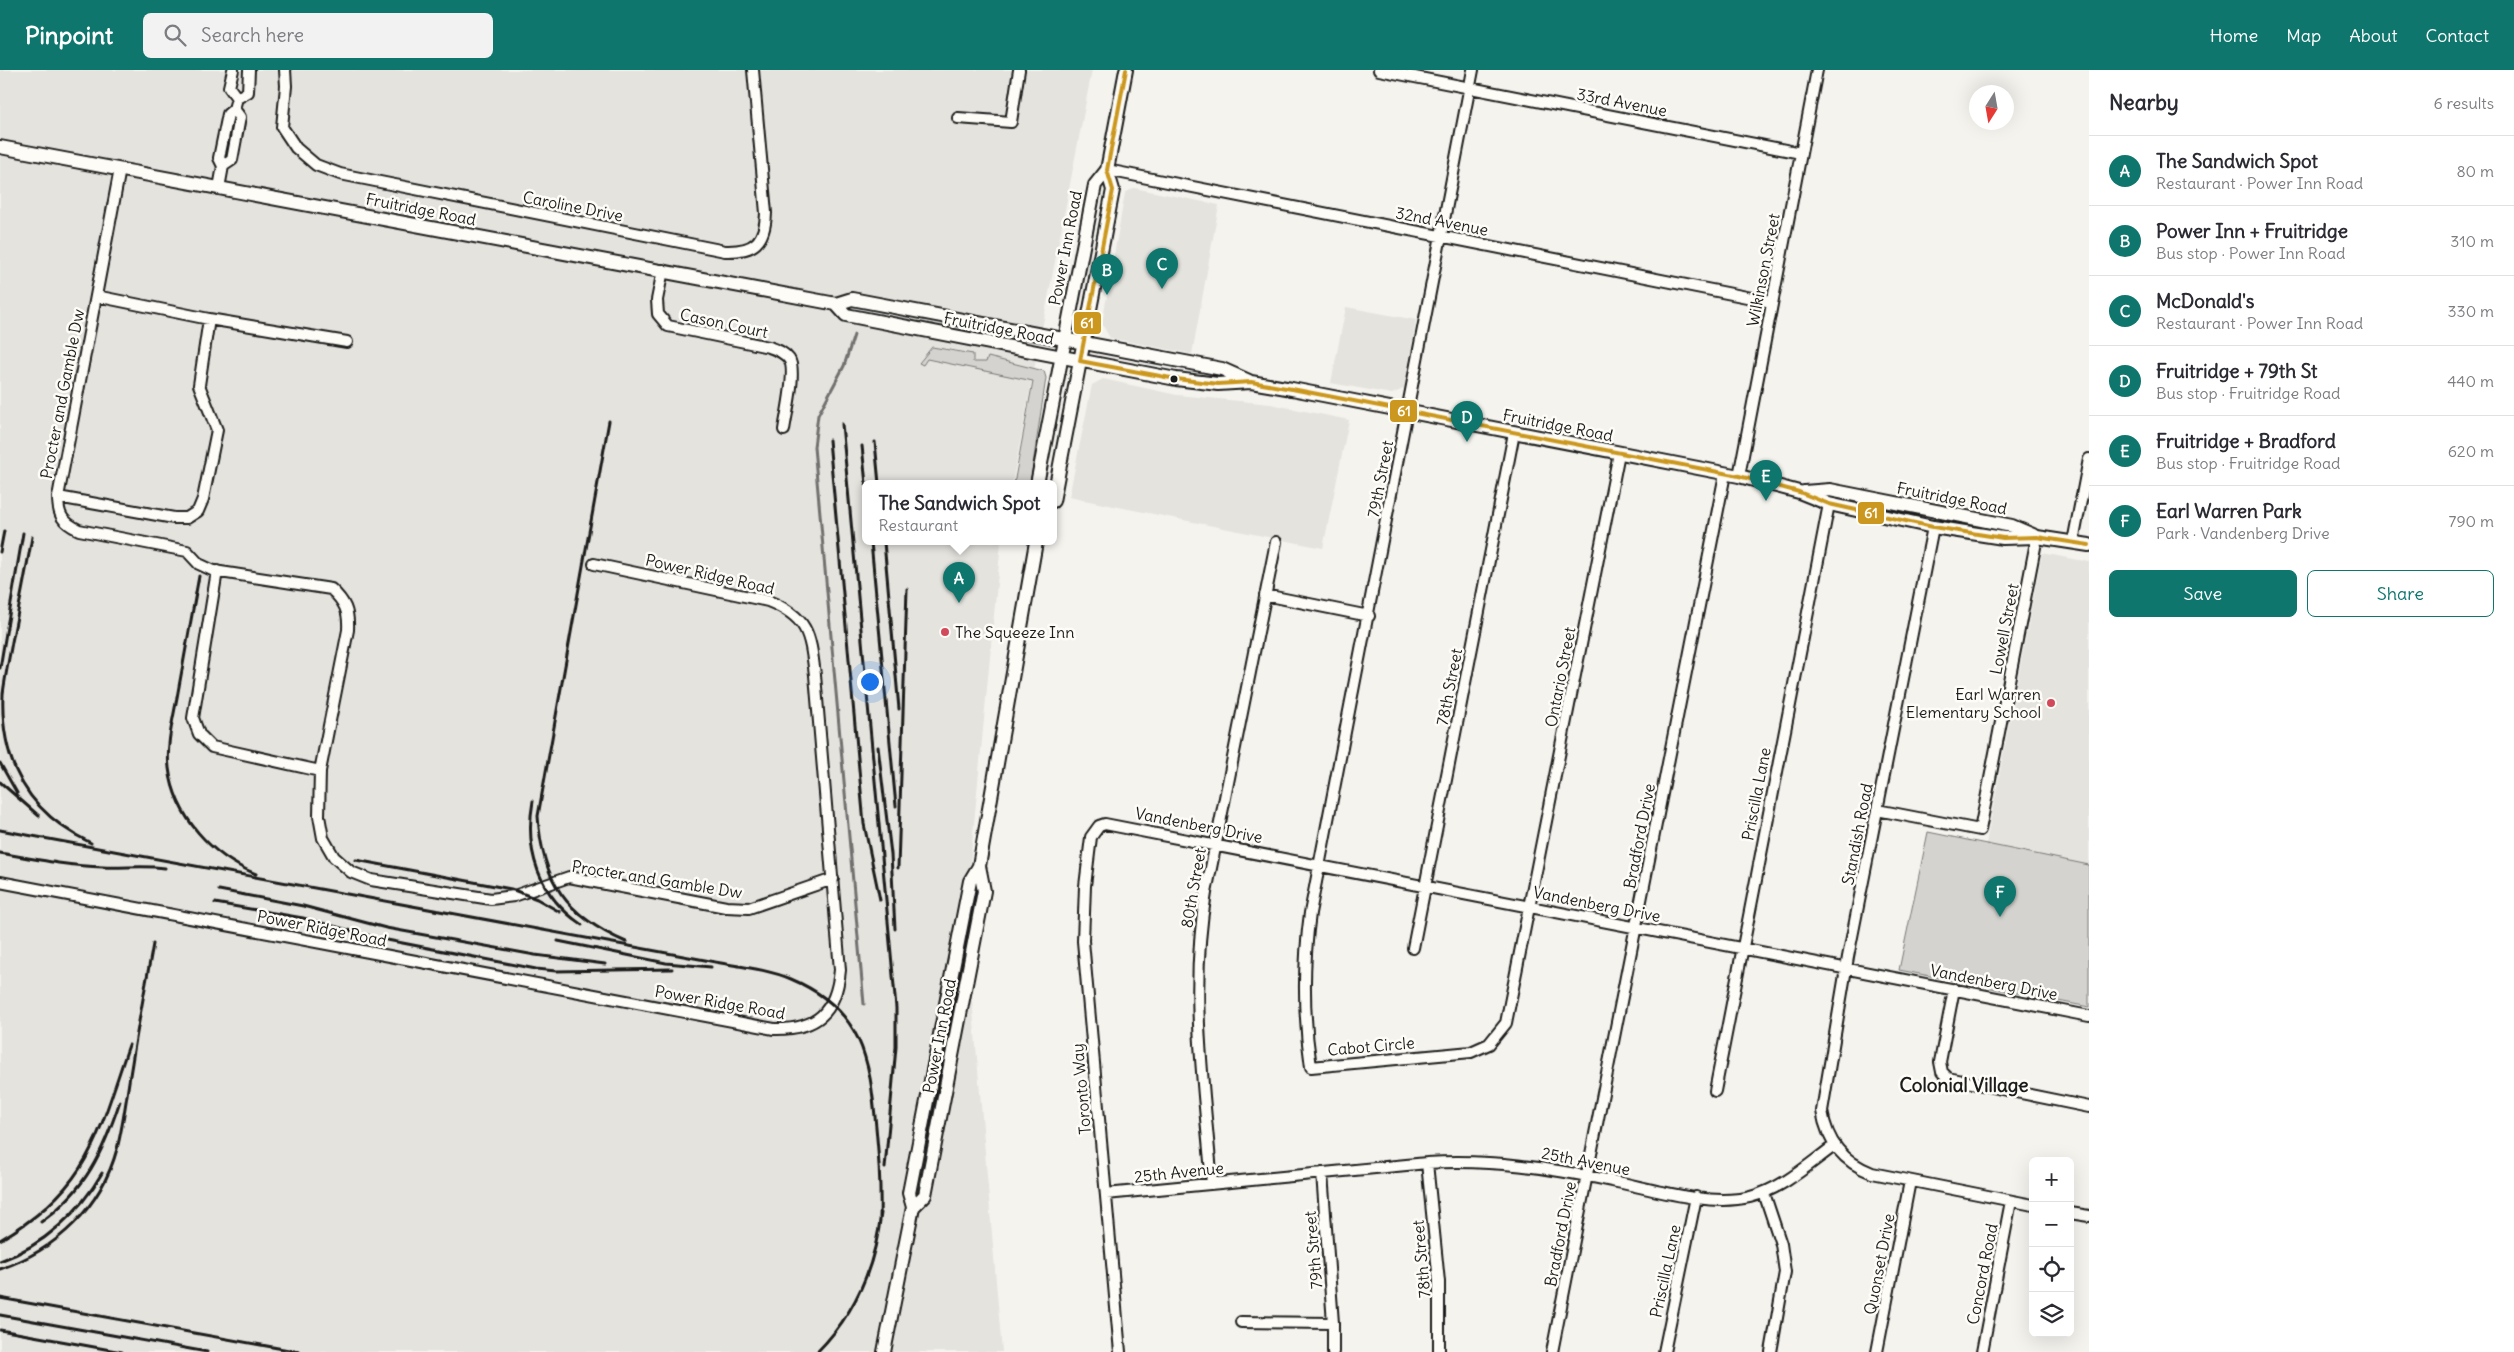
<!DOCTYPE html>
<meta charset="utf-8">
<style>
body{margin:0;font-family:Delius,sans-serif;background:#f2f2f3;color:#2b2b33}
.controls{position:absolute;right:15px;bottom:15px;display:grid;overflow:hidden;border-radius:8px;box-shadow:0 5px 20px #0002}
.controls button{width:45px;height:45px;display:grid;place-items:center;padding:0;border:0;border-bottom:1px solid #e1e1e2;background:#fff;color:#2b2b33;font:25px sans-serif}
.compass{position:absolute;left:1969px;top:15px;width:45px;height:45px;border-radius:50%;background:#fff;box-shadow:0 5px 20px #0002;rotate:191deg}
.you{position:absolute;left:869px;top:611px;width:18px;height:18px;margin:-12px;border:4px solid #fff;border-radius:50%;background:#1a73e8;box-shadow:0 0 0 8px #1a73e833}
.badge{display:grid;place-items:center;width:32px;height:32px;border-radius:50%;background:#0f766e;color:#fff;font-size:16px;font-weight:700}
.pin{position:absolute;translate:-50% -41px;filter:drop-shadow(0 1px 2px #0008)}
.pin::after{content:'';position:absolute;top:26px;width:18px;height:15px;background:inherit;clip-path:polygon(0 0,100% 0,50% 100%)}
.popup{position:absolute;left:862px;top:410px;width:195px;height:65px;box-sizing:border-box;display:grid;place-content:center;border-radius:8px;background:#fff;filter:drop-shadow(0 1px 4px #0005);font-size:16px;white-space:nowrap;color:#7c7c81}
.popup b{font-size:19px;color:#2b2b33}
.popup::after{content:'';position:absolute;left:50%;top:100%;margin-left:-10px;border:10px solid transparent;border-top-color:#fff}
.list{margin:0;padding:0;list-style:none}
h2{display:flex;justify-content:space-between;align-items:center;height:65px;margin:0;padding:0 20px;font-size:21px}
h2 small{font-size:16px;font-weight:400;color:#7c7c81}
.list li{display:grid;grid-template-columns:32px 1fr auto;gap:15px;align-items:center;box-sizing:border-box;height:70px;padding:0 20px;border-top:1px solid #e1e1e2}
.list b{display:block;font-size:19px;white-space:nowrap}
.list p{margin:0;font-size:16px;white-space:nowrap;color:#7c7c81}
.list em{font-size:16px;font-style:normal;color:#7c7c81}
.actions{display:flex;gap:10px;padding:15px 20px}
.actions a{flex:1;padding:11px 0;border:1px solid #0f766e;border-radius:8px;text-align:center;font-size:18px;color:#0f766e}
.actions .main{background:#0f766e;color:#fff}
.icon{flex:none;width:28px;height:28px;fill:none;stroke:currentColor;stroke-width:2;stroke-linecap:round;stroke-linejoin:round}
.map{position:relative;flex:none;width:2089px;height:1282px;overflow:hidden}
header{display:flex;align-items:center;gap:30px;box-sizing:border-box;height:70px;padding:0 25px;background:#0f766e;color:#fff}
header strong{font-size:24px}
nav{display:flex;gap:28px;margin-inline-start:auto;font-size:18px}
.search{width:350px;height:45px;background:#f2f2f3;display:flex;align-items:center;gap:12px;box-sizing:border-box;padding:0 18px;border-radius:8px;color:#7c7c81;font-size:19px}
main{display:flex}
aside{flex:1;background:#fff}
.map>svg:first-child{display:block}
.built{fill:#e4e3de}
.green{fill:#d4d3cf;stroke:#787876}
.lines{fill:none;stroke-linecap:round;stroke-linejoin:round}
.stream{stroke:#72716f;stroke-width:3}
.minor-casing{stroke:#1c1c1c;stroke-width:14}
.major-casing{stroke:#1c1c1c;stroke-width:16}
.minor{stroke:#fdfcf7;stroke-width:10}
.major{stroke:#fdfcf7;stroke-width:12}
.rail{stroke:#1c1c1c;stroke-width:3}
.bus-1-casing{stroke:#fdfcf7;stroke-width:8}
.bus-1{stroke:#cb971e;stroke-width:4}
.bus-dot{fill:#1c1c1c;stroke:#fdfcf7;stroke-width:2}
.poi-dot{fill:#d1495b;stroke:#fdfcf7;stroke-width:2}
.labels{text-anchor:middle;stroke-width:5;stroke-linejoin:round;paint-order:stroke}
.street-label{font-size:16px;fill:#1c1c1c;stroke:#fdfcf7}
.poi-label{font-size:16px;fill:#1c1c1c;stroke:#fdfcf7;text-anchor:start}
.quarter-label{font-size:19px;font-weight:bold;fill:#1c1c1c;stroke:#fdfcf7}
.line-badge{stroke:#fdfcf7;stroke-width:2}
.badge-label{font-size:14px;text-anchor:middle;font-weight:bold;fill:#fff}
</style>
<header>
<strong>Pinpoint</strong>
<div class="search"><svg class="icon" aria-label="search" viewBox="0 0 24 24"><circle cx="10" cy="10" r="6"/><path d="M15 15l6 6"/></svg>Search here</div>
<nav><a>Home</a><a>Map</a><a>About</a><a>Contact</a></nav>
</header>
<main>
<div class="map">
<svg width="2089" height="1282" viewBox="0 0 2089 1282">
<rect width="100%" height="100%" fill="#f4f3ee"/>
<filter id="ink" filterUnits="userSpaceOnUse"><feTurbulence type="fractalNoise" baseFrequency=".02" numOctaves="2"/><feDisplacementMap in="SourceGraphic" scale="10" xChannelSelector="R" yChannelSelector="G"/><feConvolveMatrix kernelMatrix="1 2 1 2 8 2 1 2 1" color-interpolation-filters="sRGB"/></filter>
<g filter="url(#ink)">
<path class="built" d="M 0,0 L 1092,0 L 1012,414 L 865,414 L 865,472 L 1001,472 L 965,847 L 1002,1282 L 0,1282 Z
M 1134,118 L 1219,135 L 1192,284 L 1110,268 L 1102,254 L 1125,123 Z
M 1346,237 L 1416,250 L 1405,318 L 1392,324 L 1331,313 Z
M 1103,309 L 1177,325 L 1270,334 L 1349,350 L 1323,478 L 1069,427 L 1092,315 Z
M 2042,483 L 2089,492 L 2089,795 L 1986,774 Z"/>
<path class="green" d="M 932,277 L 973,284 L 973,292 L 986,292 L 988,287 L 1044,301 L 1046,308 L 1030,414 L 1014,414 L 1033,311 L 927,289 L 923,295 L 919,293 Z
M 1928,762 L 2089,795 L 2089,937 L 1899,900 Z"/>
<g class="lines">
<path class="stream" d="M 854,265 L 844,296 L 818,345 L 814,377 L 864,934"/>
<g class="minor-casing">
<path id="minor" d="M 233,0 L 229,17 L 237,28 L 234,39
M 285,0 L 286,16 L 282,57 L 296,78 L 316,95 L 340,104 L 725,181 C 754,182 765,172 766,143 L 753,0
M 1379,0 L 1801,83
M 1473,0 L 1310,843 C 1303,895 1303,945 1311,997 L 1471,982 L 1489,974 L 1506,953 L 1619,383
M 237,28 L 248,22 L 249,0
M 958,48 L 1011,52 L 1019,0
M 223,96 L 219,88 L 228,44 L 234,39
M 120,99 L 58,427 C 58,445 62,452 79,460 L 187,481 L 199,494 L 214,501 L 331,519 C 345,532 349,541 348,560 L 320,701 L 319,746 L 323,768 L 334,787 L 351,802 L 371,810 L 491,829 L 514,826 L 569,807 L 726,837 L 749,838 L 833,809
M 1107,100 L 1772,232
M 219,118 L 223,96 L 232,90 L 240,47 L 234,39
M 663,200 L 657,230 L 658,244 L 668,256 L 769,277 C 777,280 784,282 789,289 C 797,300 786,345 784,360
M 96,226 L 209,249 L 347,272
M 1739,406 L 1817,0
M 58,427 L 174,448 L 187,448 L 198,441 L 203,429 L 217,360 L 199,315 L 209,249
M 1933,457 L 1848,887 L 1822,1041 C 1827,1072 1843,1092 1872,1103 L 2033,1135
M 2073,472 L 2089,389
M 217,501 L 193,648 L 199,664 L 212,677 L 320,701
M 1265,525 L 1369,546
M 1877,740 L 1980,760 L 2037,467
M 0,812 L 774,959 C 817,960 836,942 840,900 L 815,605 C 810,565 809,547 768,531 L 594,494
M 1413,878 L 1514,363
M 1954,919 L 1940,992 L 1942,1002 L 1948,1008 L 2089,1037
M 1715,1021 L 1829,434
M 1427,1093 L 1439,1212 L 1439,1282
M 1322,1103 L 1333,1253 L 1333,1282
M 1212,1114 C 1204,1017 1189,920 1206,823 L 1276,472
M 1764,1123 L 1781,1174 L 1785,1202 L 1771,1282
M 1106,1124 L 1427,1093 C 1491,1089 1550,1098 1612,1111 C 1653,1119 1709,1137 1750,1127 C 1782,1119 1808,1095 1834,1076
M 2070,1143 L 2089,1146
M 1241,1252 L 1333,1253
M 1120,1282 L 1083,871 L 1085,816 L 1091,767 L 1099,756 L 1105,754 L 2089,946
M 1552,1282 L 1725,404
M 1664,1282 L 1696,1127
M 1877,1282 L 1910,1111
M 1982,1282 L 2011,1131"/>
</g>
<g class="major-casing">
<path id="major" d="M 0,77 L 836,234 L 852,229 L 1222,299 L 1249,311
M 836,234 L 846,245 L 1176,309 L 1218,314 L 1251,312 L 1292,319 L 1739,406 L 1799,422 L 1829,434 L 1933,457 L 2003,468 L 2037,467 L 2089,475
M 1037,414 L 1095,115 L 1107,100
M 1804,422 L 1830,420 L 2012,456 L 2033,465
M 1053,431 L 1113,120 L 1107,100 L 1126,0
M 913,1137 L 925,1125 L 984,821 L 979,796
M 884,1282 L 913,1137 L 909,1123 L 970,811 L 979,796 L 1036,472"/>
</g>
<use href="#minor" class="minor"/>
<use href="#major" class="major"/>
<path class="rail" d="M 609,351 L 538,746 C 542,811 566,846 626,872
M 842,354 L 896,938 L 896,977 L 885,1098
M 829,370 L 864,754 L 880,830
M 875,372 L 879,414
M 862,376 L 866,414
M 32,467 C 26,502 19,537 12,572 C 9,589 5,607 3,624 C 0,695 30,744 91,773
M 871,472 L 896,736
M 884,472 L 899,639
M 0,482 L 4,461
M 199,506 C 192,545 185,584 178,622 C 174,646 166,673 169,698 C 175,747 212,786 256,804
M 0,598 L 23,463
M 878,677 L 891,784 L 895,859
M 0,693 L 17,723
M 0,712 L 39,746
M 533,731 C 524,781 539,826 582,855
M 0,760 L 705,890 C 733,896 765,898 791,909 C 862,939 870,988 876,1057 C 879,1088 881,1118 880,1148
M 0,783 C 34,789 68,796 103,797 C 124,798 144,795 165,798
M 356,790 L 511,819 L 537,829 L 560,842
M 898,798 L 907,519
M 219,820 L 303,836 L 386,858 L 535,885 L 605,894
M 215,833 L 303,848 L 382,869 L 536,899 L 556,901 L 672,899
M 558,871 L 666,893 L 711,897
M 41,1152 C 86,1120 103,1082 120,1031
M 0,1170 C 90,1118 97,1067 129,975
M 0,1191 C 43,1176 80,1142 102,1103
M 0,1199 C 56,1180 101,1138 117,1079 C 124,1052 127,1022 132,993 C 138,954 146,914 153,874
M 0,1228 L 300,1282
M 0,1245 L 207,1282
M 0,1260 L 122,1282
M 817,1282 C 856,1243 875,1197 881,1143"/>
<g class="bus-1-casing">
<path id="bus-1" d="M 1126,0 L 1107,100 L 1113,120 L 1080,291 L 1176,309 L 1218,314 L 1251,312 L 1292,319 L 1739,406 L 1799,422 L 1829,434 L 1933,457 L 2003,468 L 2037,467 L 2089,475"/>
</g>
<use href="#bus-1" class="bus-1"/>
</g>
</g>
<circle class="bus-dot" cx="1174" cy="309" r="4.5"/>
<g class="poi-dot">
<circle cx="945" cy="562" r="5"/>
<circle cx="2051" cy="633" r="5"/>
</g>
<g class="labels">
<g class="street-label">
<text transform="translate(1622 32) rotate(11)" y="6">33rd Avenue</text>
<text transform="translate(573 136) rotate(11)" y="6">Caroline Drive</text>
<text transform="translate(421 139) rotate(11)" y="6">Fruitridge Road</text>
<text transform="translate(1442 151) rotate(11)" y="6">32nd Avenue</text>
<text transform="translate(1065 178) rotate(-79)" y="6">Power Inn Road</text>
<text transform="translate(1763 200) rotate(-79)" y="6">Wilkinson Street</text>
<text transform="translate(724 253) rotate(12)" y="6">Cason Court</text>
<text transform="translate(999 258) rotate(11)" y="6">Fruitridge Road</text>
<text transform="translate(62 324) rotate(-79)" y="6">Procter and Gamble Dw</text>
<text transform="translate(1558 355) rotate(11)" y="6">Fruitridge Road</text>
<text transform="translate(1380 409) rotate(-79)" y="6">79th Street</text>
<text transform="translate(1952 428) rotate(11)" y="6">Fruitridge Road</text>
<text transform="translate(710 504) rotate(13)" y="6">Power Ridge Road</text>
<text transform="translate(2004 559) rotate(-79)" y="6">Lowell Street</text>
<text transform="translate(1560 607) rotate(-79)" y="6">Ontario Street</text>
<text transform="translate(1449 617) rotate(-79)" y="6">78th Street</text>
<text transform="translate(1756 724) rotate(-79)" y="6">Priscilla Lane</text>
<text transform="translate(1199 755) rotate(11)" y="6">Vandenberg Drive</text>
<text transform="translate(1857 764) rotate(-79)" y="6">Standish Road</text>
<text transform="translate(1639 766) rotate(-79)" y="6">Bradford Drive</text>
<text transform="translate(657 809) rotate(9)" y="6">Procter and Gamble Dw</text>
<text transform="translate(1193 818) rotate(-80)" y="6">80th Street</text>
<text transform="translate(1597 834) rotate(11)" y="6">Vandenberg Drive</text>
<text transform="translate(322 858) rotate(11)" y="6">Power Ridge Road</text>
<text transform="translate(1994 912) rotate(11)" y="6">Vandenberg Drive</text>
<text transform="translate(720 932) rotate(10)" y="6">Power Ridge Road</text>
<text transform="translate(939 966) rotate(-79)" y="6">Power Inn Road</text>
<text transform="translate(1371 976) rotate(-5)" y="6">Cabot Circle</text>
<text transform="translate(1081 1019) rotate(-95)" y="6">Toronto Way</text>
<text transform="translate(1586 1091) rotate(11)" y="6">25th Avenue</text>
<text transform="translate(1179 1102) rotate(-6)" y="6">25th Avenue</text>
<text transform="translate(1560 1164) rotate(-79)" y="6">Bradford Drive</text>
<text transform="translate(1313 1180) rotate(-95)" y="6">79th Street</text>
<text transform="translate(1421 1189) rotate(-95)" y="6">78th Street</text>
<text transform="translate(1879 1194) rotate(-79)" y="6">Quonset Drive</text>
<text transform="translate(1665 1201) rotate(-78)" y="6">Priscilla Lane</text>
<text transform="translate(1982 1204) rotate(-79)" y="6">Concord Road</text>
</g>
<g class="poi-label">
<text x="955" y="568">The Squeeze Inn</text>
<text x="2041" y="630" text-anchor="end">Earl Warren<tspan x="2041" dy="18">Elementary School</tspan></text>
</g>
<g class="quarter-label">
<text x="1964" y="1022">Colonial Village</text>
</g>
</g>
<g class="line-badge">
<rect x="1073" y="241" width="29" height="24" rx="5" fill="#cb971e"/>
<rect x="1389" y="329" width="29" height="24" rx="5" fill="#cb971e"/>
<rect x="1857" y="431" width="28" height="24" rx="5" fill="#cb971e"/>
</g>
<g class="badge-label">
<text x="1087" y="258">61</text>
<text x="1404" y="346">61</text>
<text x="1871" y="448">61</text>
</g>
</svg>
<div class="controls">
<button>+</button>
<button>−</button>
<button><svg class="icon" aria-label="locate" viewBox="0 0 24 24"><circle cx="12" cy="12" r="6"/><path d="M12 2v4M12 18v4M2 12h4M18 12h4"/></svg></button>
<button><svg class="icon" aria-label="layers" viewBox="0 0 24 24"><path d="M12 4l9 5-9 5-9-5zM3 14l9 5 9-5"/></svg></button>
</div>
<svg class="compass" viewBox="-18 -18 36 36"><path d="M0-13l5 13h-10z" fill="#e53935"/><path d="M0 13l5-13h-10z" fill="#7c7c81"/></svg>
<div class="you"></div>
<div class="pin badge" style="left:959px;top:533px">A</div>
<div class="popup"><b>The Sandwich Spot</b>Restaurant</div>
<div class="pin badge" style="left:1107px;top:225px">B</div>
<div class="pin badge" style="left:1162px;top:219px">C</div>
<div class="pin badge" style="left:1467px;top:372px">D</div>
<div class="pin badge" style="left:1766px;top:431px">E</div>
<div class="pin badge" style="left:2000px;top:847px">F</div>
</div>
<aside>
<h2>Nearby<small>6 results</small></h2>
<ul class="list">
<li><span class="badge">A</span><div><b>The Sandwich Spot</b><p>Restaurant · Power Inn Road</p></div><em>80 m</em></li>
<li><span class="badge">B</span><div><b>Power Inn + Fruitridge</b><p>Bus stop · Power Inn Road</p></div><em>310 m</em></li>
<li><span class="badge">C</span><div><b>McDonald's</b><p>Restaurant · Power Inn Road</p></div><em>330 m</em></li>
<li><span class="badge">D</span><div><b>Fruitridge + 79th St</b><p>Bus stop · Fruitridge Road</p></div><em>440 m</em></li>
<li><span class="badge">E</span><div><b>Fruitridge + Bradford</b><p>Bus stop · Fruitridge Road</p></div><em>620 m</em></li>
<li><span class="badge">F</span><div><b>Earl Warren Park</b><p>Park · Vandenberg Drive</p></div><em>790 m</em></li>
</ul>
<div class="actions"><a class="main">Save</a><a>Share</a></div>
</aside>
</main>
